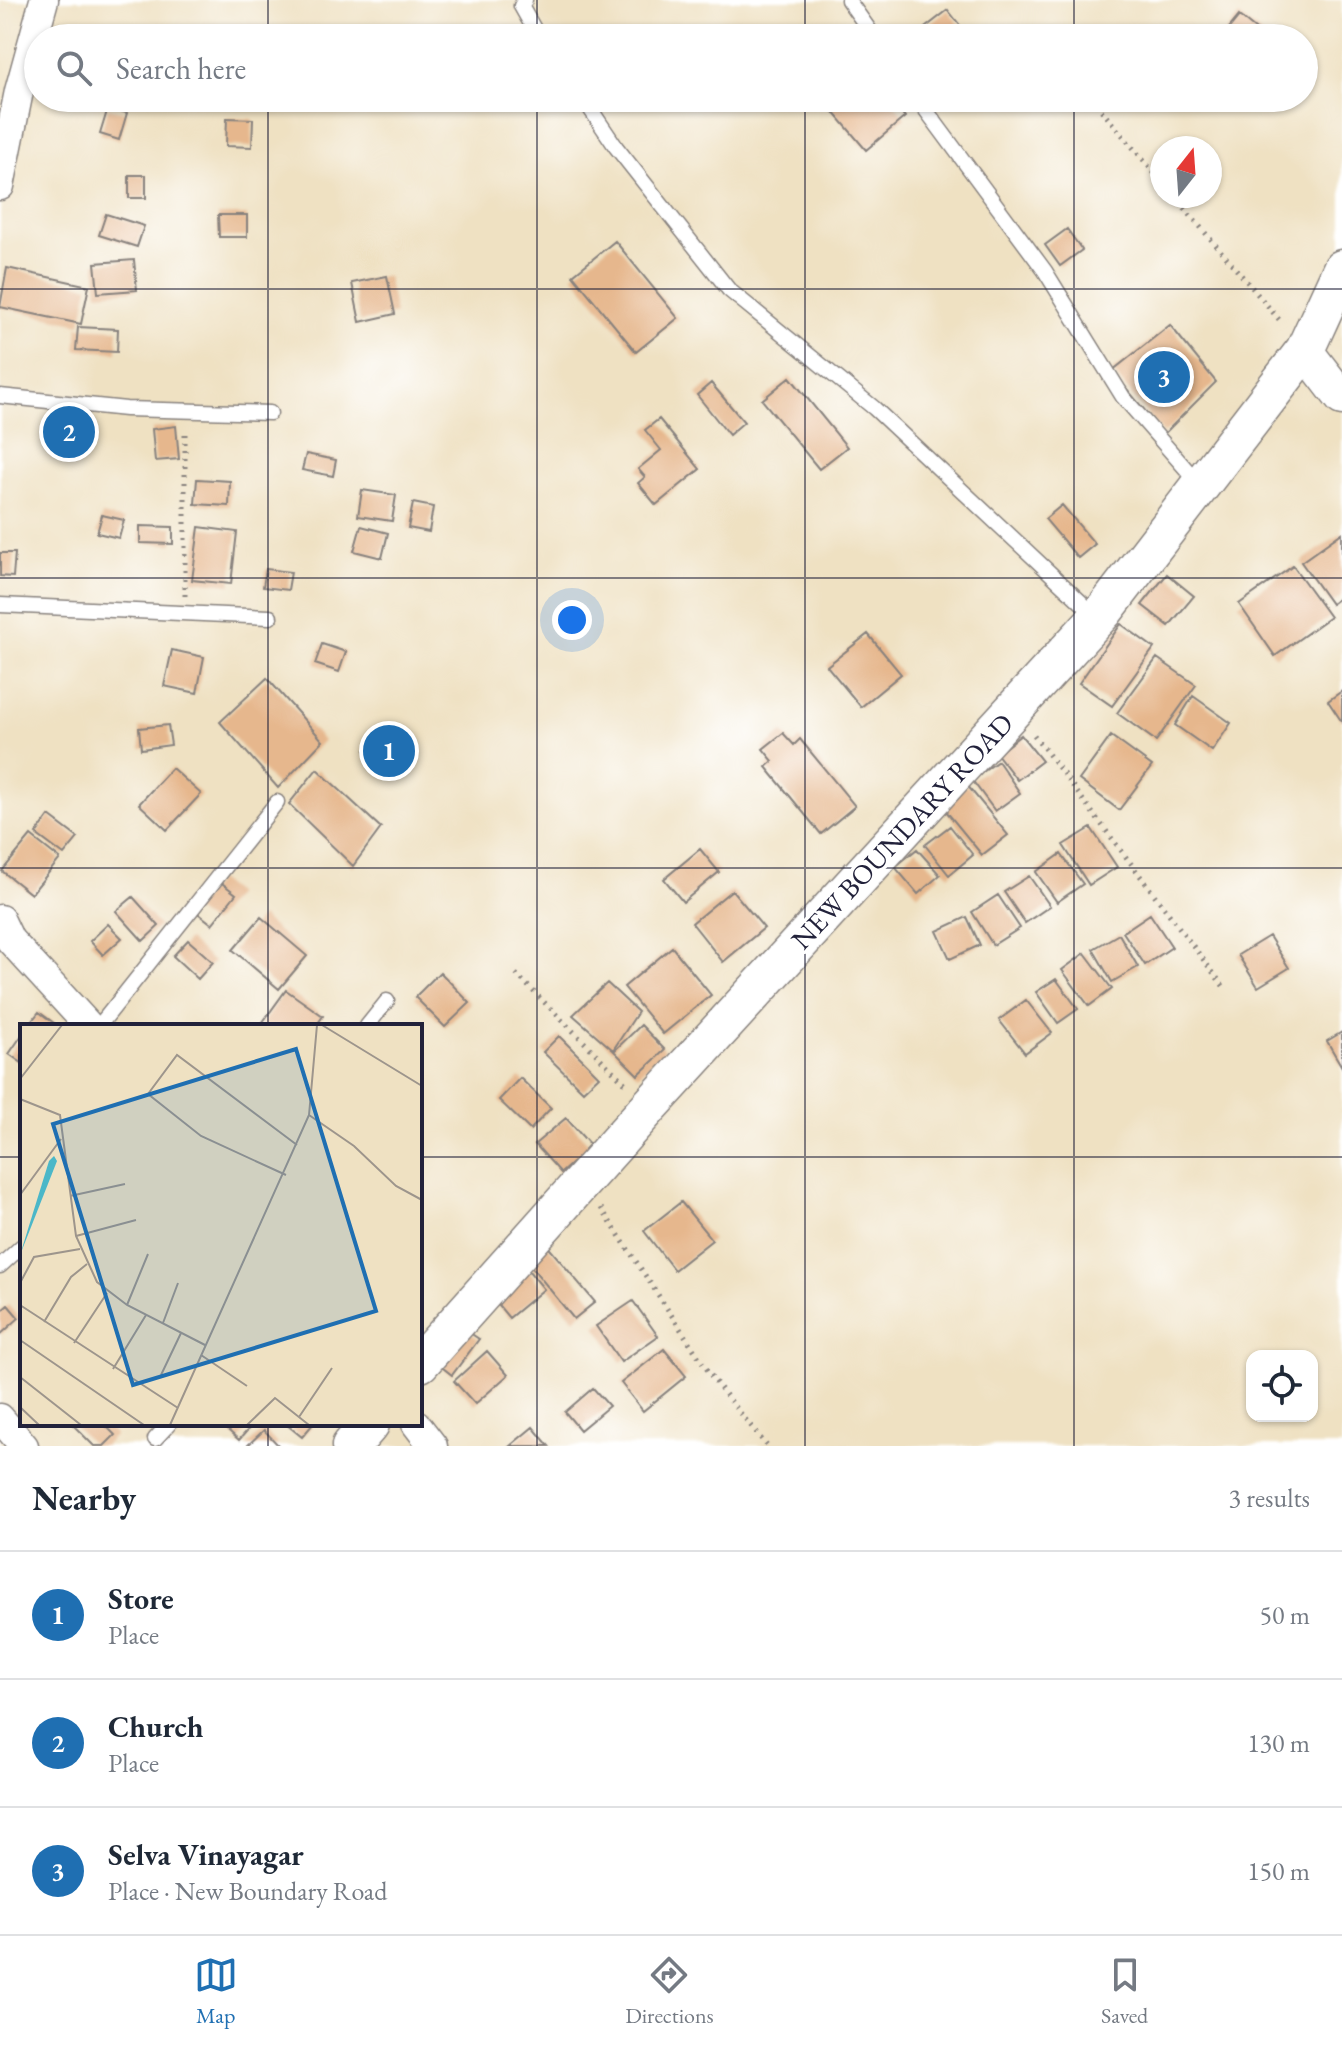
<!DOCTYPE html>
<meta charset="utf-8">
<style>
body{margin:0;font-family:"EB Garamond",serif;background:#f6f6f7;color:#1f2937}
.controls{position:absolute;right:24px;bottom:24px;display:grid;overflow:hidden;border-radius:16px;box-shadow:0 2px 6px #0004}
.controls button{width:72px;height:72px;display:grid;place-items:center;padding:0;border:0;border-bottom:2px solid #e0e1e3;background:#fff;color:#1f2937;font:40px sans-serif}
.compass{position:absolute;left:1150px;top:136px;width:72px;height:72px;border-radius:50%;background:#fff;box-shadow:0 2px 6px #0004;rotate:17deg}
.you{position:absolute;left:572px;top:620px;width:28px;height:28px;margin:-20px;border:6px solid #fff;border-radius:50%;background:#1a73e8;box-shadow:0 0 0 12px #1a73e833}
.badge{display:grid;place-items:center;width:52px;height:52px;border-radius:50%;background:#1f6fb2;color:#fff;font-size:26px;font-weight:700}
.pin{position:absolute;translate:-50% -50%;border:4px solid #fff;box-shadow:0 2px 8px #0006}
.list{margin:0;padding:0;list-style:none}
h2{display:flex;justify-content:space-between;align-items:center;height:104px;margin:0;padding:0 32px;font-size:34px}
h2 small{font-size:26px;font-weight:400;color:#747a83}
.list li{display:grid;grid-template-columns:52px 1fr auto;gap:24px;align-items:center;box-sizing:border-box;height:128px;padding:0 32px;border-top:2px solid #e0e1e3}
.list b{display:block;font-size:30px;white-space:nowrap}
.list p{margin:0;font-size:26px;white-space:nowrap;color:#747a83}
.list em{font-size:26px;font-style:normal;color:#747a83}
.icon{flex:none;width:44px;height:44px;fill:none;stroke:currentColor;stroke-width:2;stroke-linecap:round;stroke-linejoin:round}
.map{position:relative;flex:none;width:1342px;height:1446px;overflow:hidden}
.search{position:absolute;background:#fff;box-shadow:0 2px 6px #0004;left:24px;right:24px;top:24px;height:88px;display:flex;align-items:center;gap:20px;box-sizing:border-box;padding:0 28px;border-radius:44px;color:#747a83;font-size:30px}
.sheet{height:488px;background:#fff}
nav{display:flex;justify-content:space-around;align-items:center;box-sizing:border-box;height:112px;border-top:2px solid #e0e1e3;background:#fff;font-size:22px;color:#747a83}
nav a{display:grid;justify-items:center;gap:4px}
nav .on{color:#1f6fb2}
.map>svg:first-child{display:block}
.building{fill:#e6b78d}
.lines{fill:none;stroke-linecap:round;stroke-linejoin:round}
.service-casing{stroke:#88827e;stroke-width:17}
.minor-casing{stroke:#88827e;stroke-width:31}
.tertiary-casing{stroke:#88827e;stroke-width:37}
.secondary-casing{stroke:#88827e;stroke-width:41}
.path{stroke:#88827e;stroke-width:5;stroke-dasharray:2 6;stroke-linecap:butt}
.service{stroke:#fff;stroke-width:14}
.minor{stroke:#fff;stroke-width:28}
.tertiary{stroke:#fff;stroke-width:34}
.secondary{stroke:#fff;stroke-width:38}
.grid{fill:none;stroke:#22223b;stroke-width:2;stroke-opacity:0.55}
.labels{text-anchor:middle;stroke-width:7;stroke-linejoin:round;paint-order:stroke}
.street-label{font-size:28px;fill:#22223b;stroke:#fff}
.inset-road{fill:none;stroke:#9d958c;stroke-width:2}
.view{fill:#1f6fb2;fill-opacity:0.15;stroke:#1f6fb2;stroke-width:4}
.inset-edge{fill:none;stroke:#22223b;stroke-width:4}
</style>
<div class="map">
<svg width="1342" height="1446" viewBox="0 0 1342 1446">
<rect width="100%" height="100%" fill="#fff"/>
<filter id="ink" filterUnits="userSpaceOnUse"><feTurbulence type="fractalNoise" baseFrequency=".0125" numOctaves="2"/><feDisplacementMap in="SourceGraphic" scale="16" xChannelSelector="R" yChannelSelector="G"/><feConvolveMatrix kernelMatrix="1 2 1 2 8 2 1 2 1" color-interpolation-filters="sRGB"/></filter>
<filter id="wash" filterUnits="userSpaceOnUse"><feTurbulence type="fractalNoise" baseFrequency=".006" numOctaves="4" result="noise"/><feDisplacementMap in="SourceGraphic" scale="32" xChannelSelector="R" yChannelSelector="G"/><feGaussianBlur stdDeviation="1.8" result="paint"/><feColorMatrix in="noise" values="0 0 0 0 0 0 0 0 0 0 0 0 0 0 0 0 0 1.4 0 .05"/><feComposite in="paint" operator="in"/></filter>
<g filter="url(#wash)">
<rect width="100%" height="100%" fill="#efe1c2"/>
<g id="blocks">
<path class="building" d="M 948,10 L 970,38 L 912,38 Z
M 1239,16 L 1266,38 L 1221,38 Z
M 822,98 L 889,98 L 905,117 L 866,150 Z
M 108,108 L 127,113 L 119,140 L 100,134 Z
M 227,118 L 253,119 L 252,147 L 226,146 Z
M 129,175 L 146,175 L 146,198 L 129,198 Z
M 106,214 L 144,226 L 137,247 L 99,235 Z
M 218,215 L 247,215 L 247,237 L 219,237 Z
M 1067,229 L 1082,250 L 1060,266 L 1045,245 Z
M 615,241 L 678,318 L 636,352 L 573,275 Z
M 134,260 L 137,290 L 98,293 L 95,263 Z
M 7,268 L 89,286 L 81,324 L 0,307 Z
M 387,276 L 395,314 L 360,322 L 352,283 Z
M 1170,325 L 1216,382 L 1164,434 L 1112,371 Z
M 78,327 L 118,329 L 117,352 L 76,350 Z
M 790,377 L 847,447 L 819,469 L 762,400 Z
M 711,383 L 744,422 L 729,435 L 697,395 Z
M 83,416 L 87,445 L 55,448 L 52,420 Z
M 659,419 L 700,469 L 656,505 L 638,483 L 645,477 L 638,469 L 661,450 L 645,430 Z
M 176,426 L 179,459 L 155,461 L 152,429 Z
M 306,454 L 336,460 L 333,476 L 302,470 Z
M 197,479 L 230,481 L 229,506 L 195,504 Z
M 362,490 L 396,495 L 392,521 L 358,516 Z
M 413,503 L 433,507 L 429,532 L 408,528 Z
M 1062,505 L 1095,544 L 1078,558 L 1045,519 Z
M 102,515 L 124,520 L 119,538 L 97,533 Z
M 140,526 L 173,527 L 173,544 L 140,543 Z
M 361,526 L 388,533 L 382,558 L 354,551 Z
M 199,527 L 237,532 L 231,584 L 192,580 Z
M 1342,533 L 1342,596 L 1331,604 L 1301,562 Z
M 0,553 L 15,553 L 13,577 L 0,576 Z
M 1293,566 L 1330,617 L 1275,656 L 1239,604 Z
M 266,569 L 291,572 L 288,590 L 263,587 Z
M 1167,574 L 1194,596 L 1169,626 L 1142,605 Z
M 1121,624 L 1154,648 L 1112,706 L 1079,683 Z
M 868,634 L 901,674 L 861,707 L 827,666 Z
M 322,644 L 346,652 L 339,672 L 315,664 Z
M 172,650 L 204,657 L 197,693 L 164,686 Z
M 1157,658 L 1196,685 L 1156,741 L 1117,713 Z
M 267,678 L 323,741 L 278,788 L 220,722 Z
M 1342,691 L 1342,722 L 1328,701 Z
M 1193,696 L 1231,723 L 1212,751 L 1175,725 Z
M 168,725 L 171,745 L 141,749 L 139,728 Z
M 391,728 L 414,753 L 387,776 L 365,750 Z
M 783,733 L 794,745 L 800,739 L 855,806 L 821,834 L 766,767 L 773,761 L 763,749 Z
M 1021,735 L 1042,761 L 1017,780 L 997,754 Z
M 1111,736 L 1152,766 L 1119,810 L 1079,780 Z
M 998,761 L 1020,793 L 995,811 L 972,780 Z
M 172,768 L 201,794 L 167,830 L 139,804 Z
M 317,769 L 381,828 L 353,866 L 289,804 Z
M 967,785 L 1008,835 L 982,855 L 941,805 Z
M 49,816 L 78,838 L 64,855 L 36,834 Z
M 950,826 L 973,855 L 949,875 L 925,845 Z
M 1091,828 L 1117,867 L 1089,885 L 1063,845 Z
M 31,836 L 60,859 L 31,894 L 2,871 Z
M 700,849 L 719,872 L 683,902 L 664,879 Z
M 917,849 L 940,875 L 918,894 L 895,867 Z
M 1061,854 L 1083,884 L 1057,902 L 1036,872 Z
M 1029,876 L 1050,906 L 1025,923 L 1004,892 Z
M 218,880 L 236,894 L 212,924 L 194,910 Z
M 732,890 L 764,928 L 723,962 L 692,923 Z
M 998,895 L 1020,928 L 993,945 L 972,912 Z
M 133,897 L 159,926 L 143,941 L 116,911 Z
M 1150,914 L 1172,947 L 1145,965 L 1123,932 Z
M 261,917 L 307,956 L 279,989 L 233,950 Z
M 967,917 L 980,945 L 950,959 L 937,931 Z
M 108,924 L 122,938 L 103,955 L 90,941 Z
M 1119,934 L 1138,967 L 1112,982 L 1093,949 Z
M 1269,936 L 1289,968 L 1258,987 L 1238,955 Z
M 188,940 L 213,962 L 198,979 L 173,956 Z
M 672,947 L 711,995 L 663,1034 L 624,987 Z
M 1085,953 L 1112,989 L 1089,1006 L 1062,970 Z
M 440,972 L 470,1003 L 445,1027 L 415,997 Z
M 1056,979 L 1078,1009 L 1058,1023 L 1036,992 Z
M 607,983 L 638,1012 L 613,1050 L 573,1015 Z
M 286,990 L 323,1016 L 316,1026 L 260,1026 Z
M 1026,1000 L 1052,1033 L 1025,1053 L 999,1020 Z
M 39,1012 L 58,1026 L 28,1026 Z
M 641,1025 L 665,1050 L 638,1075 L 614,1051 Z
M 1342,1032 L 1342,1067 L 1327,1041 Z
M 22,1035 L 22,1063 L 9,1054 Z
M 559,1036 L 599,1076 L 583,1091 L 543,1052 Z
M 520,1078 L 551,1108 L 530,1130 L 499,1100 Z
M 566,1118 L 591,1146 L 561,1173 L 535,1144 Z
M 681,1202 L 712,1240 L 674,1270 L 644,1231 Z
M 545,1243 L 595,1302 L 574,1319 L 525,1259 Z
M 524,1265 L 544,1289 L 509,1318 L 489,1294 Z
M 633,1301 L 658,1336 L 621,1362 L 596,1326 Z
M 8,1305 L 19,1318 L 0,1335 L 0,1312 Z
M 464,1329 L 479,1339 L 452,1375 L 438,1364 Z
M 664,1349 L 686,1376 L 643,1411 L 621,1383 Z
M 487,1351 L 508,1375 L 475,1404 L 454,1381 Z
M 593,1388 L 609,1406 L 580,1430 L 565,1412 Z
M 72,1424 L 104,1424 L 115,1435 L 104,1446 L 94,1446 Z
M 221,1424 L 253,1424 L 239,1440 Z
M 286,1424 L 313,1424 L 302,1437 Z
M 533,1427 L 549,1446 L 510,1446 Z
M 264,1430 L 279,1446 L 247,1446 Z"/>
</g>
</g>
<g filter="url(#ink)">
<use href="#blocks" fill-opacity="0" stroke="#88827e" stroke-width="2"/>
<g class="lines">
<g class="service-casing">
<path id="service" d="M 525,0 L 521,6 L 539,38
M 848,0 L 875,38
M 583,98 L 616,147 L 729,290 L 874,408 L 1098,618
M 917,98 L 1045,271 L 1123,397 L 1200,485
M 0,396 L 126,409 L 270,413
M 0,605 L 270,617
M 99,1026 L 277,802
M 367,1026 L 387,1001
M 0,1266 L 22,1246
M 155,1439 L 169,1424"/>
</g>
<g class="minor-casing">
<path id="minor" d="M 0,186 L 19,91 L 44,0
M 0,919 L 10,940 L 89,1026
M 0,1418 L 24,1446
M 416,1424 L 433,1446"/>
</g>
<g class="tertiary-casing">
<path id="tertiary" d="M 1305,350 L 1342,398"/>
</g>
<g class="secondary-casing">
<path id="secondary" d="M 420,1363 L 649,1107 L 1104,611 L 1305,350 L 1342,269
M 351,1446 L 370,1424"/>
</g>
<path class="path" d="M 1091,98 L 1162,182
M 1174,196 L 1282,323
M 185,596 L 185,430
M 1034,735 L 1224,987
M 516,974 L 626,1084
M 601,1208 L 714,1380 L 767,1446"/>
<use href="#service" class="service"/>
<use href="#minor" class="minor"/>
<use href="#tertiary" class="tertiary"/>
<use href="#secondary" class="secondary"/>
</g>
</g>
<path class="grid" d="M 268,0 L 268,38M 537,0 L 537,38M 805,0 L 805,38M 1074,0 L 1074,38M 268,98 L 268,1026M 537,98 L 537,1446M 805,98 L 805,1446M 1074,98 L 1074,1446M 0,289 L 1342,289M 0,578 L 1342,578M 0,868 L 1342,868M 0,1157 L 22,1157M 420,1157 L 1342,1157M 268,1424 L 268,1446"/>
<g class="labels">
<g class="street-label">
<text transform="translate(902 831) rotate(-47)" y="10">NEW BOUNDARY ROAD</text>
</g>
</g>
<g transform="translate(20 1024)">
<rect width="402" height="402" fill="#efe1c2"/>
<path d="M 34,132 L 37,137 L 0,231 L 29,137 Z" fill="#4bb7c8"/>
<path class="inset-road" d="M 302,1 L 402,62M 0,55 L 42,1M 0,75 L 40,91 L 56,212 L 77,258 L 107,281 L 185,321M 289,91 L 334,122 L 376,162 L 402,176M 266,151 L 181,112 L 128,70 L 157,31 L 277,121M 0,171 L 41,115M 50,172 L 105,160M 56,212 L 116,196M 0,259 L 14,233 L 60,225M 0,281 L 158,384M 107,281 L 128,230M 24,298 L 51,253 L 67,240M 143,299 L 158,259M 0,316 L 124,401M 54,319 L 87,269M 181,331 L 227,362M 93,345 L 126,291M 141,351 L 161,309M 0,353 L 61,401M 0,383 L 19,401M 279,393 L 312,344M 150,401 L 289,91 L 297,1M 227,401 L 255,374 L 289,401"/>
<path class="view" d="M 276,25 L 356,287 L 113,361 L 33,100 Z"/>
<rect width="402" height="402" class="inset-edge"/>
</g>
</svg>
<div class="controls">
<button><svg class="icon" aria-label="locate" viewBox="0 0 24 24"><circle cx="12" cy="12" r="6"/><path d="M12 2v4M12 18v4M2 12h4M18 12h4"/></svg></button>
</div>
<svg class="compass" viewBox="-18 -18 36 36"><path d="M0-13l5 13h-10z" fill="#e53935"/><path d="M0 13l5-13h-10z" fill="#747a83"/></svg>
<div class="you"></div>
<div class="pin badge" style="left:389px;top:751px">1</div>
<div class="pin badge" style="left:69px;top:432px">2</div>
<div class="pin badge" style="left:1164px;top:377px">3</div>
<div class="search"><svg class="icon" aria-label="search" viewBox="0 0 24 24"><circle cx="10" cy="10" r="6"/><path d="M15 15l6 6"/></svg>Search here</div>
</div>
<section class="sheet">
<h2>Nearby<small>3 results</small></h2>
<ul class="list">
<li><span class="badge">1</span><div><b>Store</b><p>Place</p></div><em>50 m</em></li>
<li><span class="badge">2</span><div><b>Church</b><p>Place</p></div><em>130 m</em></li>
<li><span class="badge">3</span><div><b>Selva Vinayagar</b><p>Place · New Boundary Road</p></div><em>150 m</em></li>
</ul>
</section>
<nav>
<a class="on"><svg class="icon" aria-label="map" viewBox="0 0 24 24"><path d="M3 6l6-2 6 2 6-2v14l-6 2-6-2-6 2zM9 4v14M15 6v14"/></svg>Map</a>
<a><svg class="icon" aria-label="directions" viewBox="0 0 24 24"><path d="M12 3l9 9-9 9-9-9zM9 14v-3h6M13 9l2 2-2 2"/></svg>Directions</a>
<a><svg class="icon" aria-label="saved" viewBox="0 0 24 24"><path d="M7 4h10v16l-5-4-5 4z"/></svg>Saved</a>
</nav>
